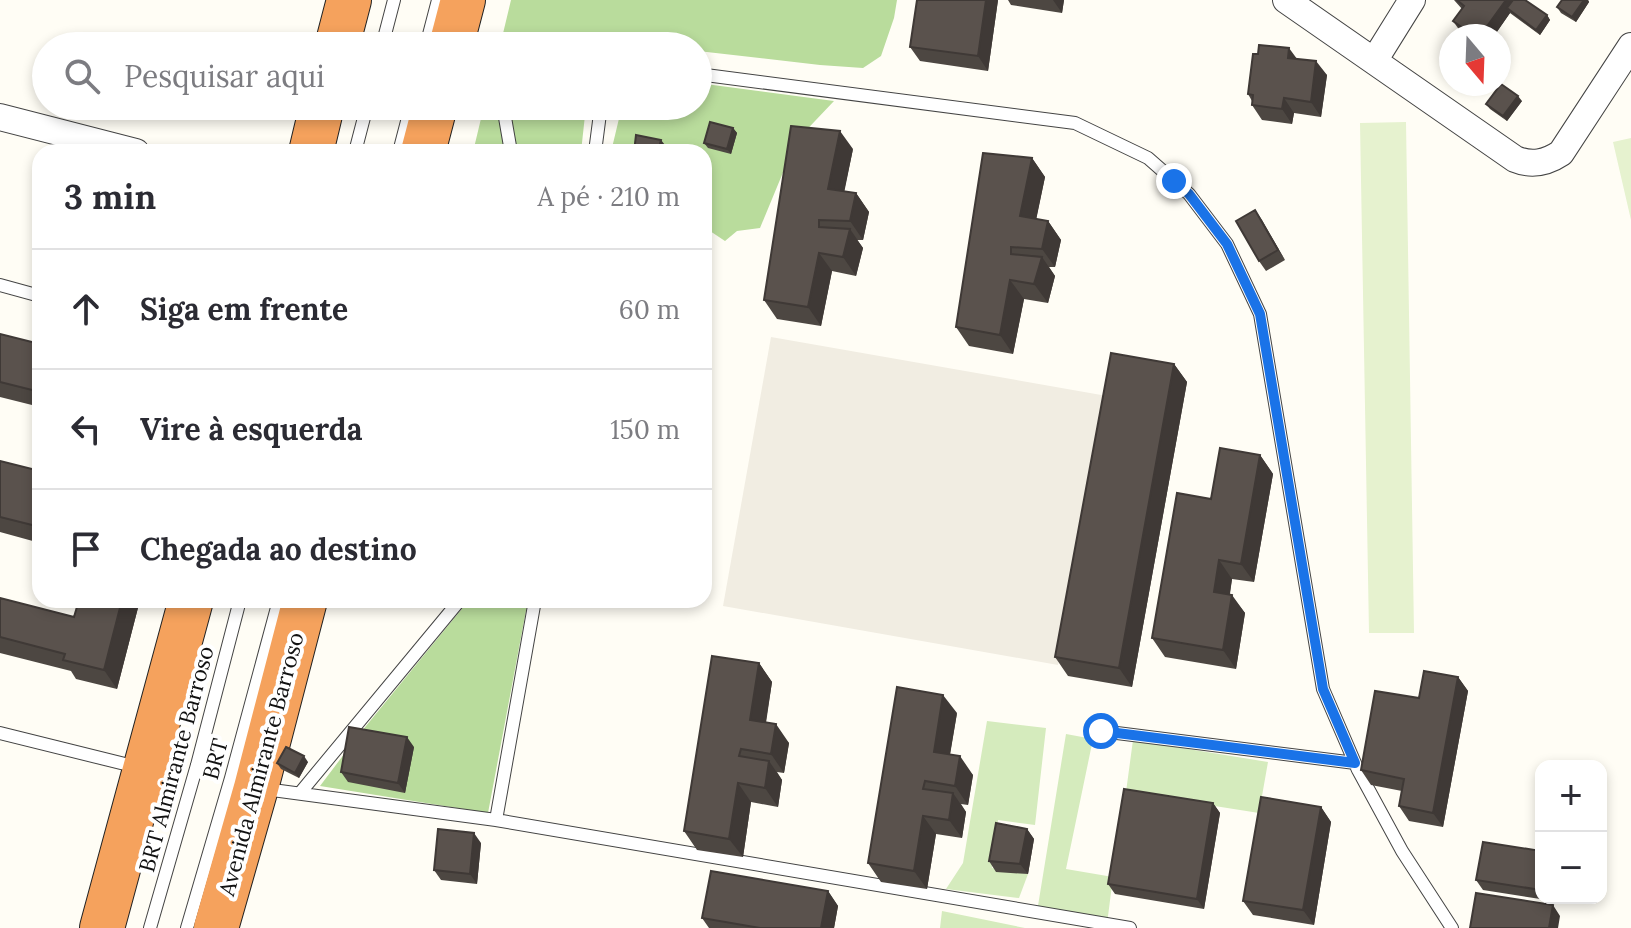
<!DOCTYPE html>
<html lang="pt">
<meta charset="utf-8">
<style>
body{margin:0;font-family:Lora,serif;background:#f2f2f3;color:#2b2b33}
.controls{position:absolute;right:24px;bottom:24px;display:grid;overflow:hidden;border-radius:16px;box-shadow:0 4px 12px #0003}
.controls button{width:72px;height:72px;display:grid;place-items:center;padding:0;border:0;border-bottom:2px solid #e1e1e2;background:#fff;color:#2b2b33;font:40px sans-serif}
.compass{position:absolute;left:1439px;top:24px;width:72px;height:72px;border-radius:50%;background:#fff;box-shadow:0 4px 12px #0003;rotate:161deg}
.stop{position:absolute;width:24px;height:24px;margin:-18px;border:6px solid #1a73e8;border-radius:50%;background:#fff}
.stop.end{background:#1a73e8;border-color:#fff;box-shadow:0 2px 8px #0008}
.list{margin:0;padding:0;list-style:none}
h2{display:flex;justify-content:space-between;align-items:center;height:104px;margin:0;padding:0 32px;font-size:34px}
h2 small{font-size:26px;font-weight:400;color:#7c7c81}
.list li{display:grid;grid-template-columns:52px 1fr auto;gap:24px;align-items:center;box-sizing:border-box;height:120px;padding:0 32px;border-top:2px solid #e1e1e2}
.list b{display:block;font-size:30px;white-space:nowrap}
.list em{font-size:26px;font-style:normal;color:#7c7c81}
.icon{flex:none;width:44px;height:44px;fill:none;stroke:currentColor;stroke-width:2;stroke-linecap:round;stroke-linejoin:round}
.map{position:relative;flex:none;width:1631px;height:928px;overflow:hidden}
.search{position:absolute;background:#fff;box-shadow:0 4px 12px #0003;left:32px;top:32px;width:680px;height:88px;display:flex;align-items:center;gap:20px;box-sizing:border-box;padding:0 28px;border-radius:44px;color:#7c7c81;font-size:30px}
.panel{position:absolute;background:#fff;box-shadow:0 4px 12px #0003;left:32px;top:144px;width:680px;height:464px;border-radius:24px}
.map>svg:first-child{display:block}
.green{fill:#d5ebbd}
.forest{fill:#b9dc9c}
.pitch{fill:#e6f2cf}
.plaza{fill:#f1ede2}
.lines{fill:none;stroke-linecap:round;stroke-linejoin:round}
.lane-casing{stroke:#444;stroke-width:14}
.street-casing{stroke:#444;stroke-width:28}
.highway-casing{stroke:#222;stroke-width:46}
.lane{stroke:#fff;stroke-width:12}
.street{stroke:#fff;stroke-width:26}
.highway{stroke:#f5a25d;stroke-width:44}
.wall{fill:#4d4742}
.shaded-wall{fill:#3f3936}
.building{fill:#5a524d;stroke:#3f3936;stroke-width:2}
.route{stroke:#1a73e8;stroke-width:10}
.labels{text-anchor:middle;stroke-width:8;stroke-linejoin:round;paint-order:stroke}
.street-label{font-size:22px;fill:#111;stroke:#fff}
</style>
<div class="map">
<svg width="1631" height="928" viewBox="0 0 1631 928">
<rect width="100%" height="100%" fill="#fffdf5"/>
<path class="green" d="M 987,721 L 1046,728 L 1035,825 L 998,820 L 992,868 L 1028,874 L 1019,898 L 946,889 L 963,863 Z
M 1066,734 L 1093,739 L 1066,869 L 1113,877 L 1107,924 L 1036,918 Z
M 1133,740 L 1268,762 L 1259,813 L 1126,792 Z
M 942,911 L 1025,928 L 940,928 Z"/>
<path class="forest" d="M 511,0 L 897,0 L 894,18 L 881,56 L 863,68 L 820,65 L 698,51 L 698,46 L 661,46 L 610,40 L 598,46 L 500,46 Z
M 698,83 L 834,101 L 796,141 L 760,228 L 737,231 L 725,241 L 704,227 L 704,152 L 611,152 L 622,106 L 698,106 Z
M 484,106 L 586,106 L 581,152 L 473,152 Z
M 469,600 L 528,600 L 488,813 L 320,786 L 357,737 Z"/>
<path class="pitch" d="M 1406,122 L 1414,633 L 1369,633 L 1360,123 Z
M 1631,138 L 1631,220 L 1613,142 Z"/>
<path class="plaza" d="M 771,337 L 1107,396 L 1058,665 L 723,606 Z"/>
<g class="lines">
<g class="lane-casing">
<path id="lane" d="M 382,46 L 394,0
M 426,46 L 438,0
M 698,74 L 1075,123 L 1148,158 L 1189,194 L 1227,244 L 1260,314 L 1323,689 L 1358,770 L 1402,851 L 1452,928
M 503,106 L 511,152
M 355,152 L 367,106
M 399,152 L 411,106
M 595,152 L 601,106
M 0,285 L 40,296
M 1101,731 L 1355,763
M 0,733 L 137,767
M 265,789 L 496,820 L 1130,928
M 300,793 L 460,600
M 496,820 L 535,600
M 150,928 L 197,765 L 240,600
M 187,928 L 231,778 L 279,600"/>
</g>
<g class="street-casing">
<path id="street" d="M 1286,0 L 1515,159 C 1532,166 1546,163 1561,153 L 1631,46
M 1374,61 L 1412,0
M 0,117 L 136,152"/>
</g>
<g class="highway-casing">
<path id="highway" d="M 337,46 L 349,0
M 451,46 L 463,0
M 311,152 L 322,106
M 423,152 L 435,106
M 102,928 L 191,600
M 216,928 L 256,788 L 305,600"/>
</g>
<use href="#lane" class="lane"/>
<use href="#street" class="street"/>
<use href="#highway" class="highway"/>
</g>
<path class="wall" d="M 998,0 L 988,71 L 920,61 L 910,47 Z
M 1008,0 L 1064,0 L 1062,13 L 1011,5 Z
M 1454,0 L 1525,0 L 1547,15 L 1550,20 L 1540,35 L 1510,13 L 1494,36 L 1467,36 L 1460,31 L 1453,21 L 1462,9 Z
M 1562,0 L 1588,0 L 1589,2 L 1576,22 L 1561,13 L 1557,7 Z
M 1297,59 L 1327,75 L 1321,117 L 1294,113 L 1292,124 L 1262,120 L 1252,105 L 1252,101 L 1248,94 Z
M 1522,101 L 1507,121 L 1490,109 L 1486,104 Z
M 733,128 L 737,133 L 731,154 L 708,148 L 704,143 Z
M 853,149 L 844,191 L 856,193 L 869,212 L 863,240 L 857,240 L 863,248 L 856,276 L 832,271 L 821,326 L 777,319 L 764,300 Z
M 1032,158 L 1045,177 L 1036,219 L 1048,221 L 1061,240 L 1055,267 L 1049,267 L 1055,276 L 1048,303 L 1024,299 L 1013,354 L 969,346 L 956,327 Z
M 1255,210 L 1285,260 L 1266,271 L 1259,261 Z
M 0,334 L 40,344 L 40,407 L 0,397 Z
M 1174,364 L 1187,382 L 1132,687 L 1068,676 L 1055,657 Z
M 1260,455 L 1273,474 L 1254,582 L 1232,579 L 1230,594 L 1245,613 L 1236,669 L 1165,657 L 1152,638 L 1211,499 Z
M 0,461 L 40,471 L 40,543 L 0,532 Z
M 0,598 L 74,617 L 79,600 L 140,600 L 117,689 L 76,679 L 71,671 L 0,653 Z
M 759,663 L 772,682 L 766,723 L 789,743 L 784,773 L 777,772 L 782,780 L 778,807 L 751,802 L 743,857 L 697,850 L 684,831 Z
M 1458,677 L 1468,691 L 1443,827 L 1409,821 L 1399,806 L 1402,791 L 1371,785 L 1361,770 L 1419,698 Z
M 957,713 L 950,755 L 973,775 L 968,805 L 961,804 L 966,812 L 962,838 L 936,834 L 927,889 L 881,882 L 868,863 Z
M 414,747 L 405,793 L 348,782 L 341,772 Z
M 308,762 L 299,778 L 281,769 L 277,763 Z
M 1213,803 L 1220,813 L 1204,909 L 1115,894 L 1108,884 Z
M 1321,807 L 1331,822 L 1314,925 L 1253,915 L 1243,901 Z
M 1027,829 L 1034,839 L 1028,874 L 996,872 L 989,861 Z
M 481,843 L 477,884 L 441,880 L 434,870 Z
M 1541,851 L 1541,898 L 1561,898 L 1560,902 L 1483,890 L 1476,880 Z
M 828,891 L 838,906 L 834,928 L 709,928 L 702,918 Z"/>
<path class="shaded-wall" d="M 986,0 L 998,0 L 988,71 L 978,56 Z
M 1053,0 L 1064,0 L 1062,13 Z
M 1506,0 L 1520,0 L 1507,8 L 1510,13 L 1494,36 L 1480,36 Z
M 1584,0 L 1588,0 L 1589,2 L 1576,22 L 1572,17 Z
M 1547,15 L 1550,20 L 1540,35 L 1536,30 Z
M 1289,48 L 1300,63 L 1288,58 Z
M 1316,61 L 1327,75 L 1321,117 L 1311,102 Z
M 1518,96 L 1522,101 L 1507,121 L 1503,116 Z
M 1284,98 L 1294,113 L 1292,124 L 1282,109 Z
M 733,128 L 737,133 L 731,154 L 727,149 Z
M 840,131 L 853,149 L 841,208 L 828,189 Z
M 661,140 L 665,145 L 663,152 L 658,152 Z
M 1032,158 L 1045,177 L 1033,235 L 1020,216 Z
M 856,193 L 869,212 L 863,240 L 850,221 Z
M 1255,210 L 1262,220 L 1285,260 L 1278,250 Z
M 1048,221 L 1061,240 L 1055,267 L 1042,249 Z
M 850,229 L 863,248 L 856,276 L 843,257 Z
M 819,253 L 832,271 L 821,326 L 808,307 Z
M 1042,257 L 1055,276 L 1048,303 L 1034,284 Z
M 1010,280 L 1024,299 L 1013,354 L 1000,335 Z
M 1174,364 L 1187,382 L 1132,687 L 1119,668 Z
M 1260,455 L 1273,474 L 1254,582 L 1241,564 Z
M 1219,560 L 1232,579 L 1227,610 L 1214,592 Z
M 1232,595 L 1245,613 L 1236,669 L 1223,650 Z
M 122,600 L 140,600 L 117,689 L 104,670 Z
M 759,663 L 772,682 L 763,739 L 750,720 Z
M 1458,677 L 1468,691 L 1443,827 L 1433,813 Z
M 943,695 L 957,713 L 947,771 L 934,752 Z
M 776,724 L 789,743 L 784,773 L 771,754 Z
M 407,737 L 414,747 L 405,793 L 398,783 Z
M 304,756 L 308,762 L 299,778 L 295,773 Z
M 960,756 L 973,775 L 968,805 L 955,786 Z
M 769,761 L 782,780 L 778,807 L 765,788 Z
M 738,783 L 751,802 L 743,857 L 729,839 Z
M 953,793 L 966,812 L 962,838 L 949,820 Z
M 1213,803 L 1220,813 L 1204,909 L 1197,899 Z
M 1321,807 L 1331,822 L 1314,925 L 1303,910 Z
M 923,816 L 936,834 L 927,889 L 914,871 Z
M 1027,829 L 1034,839 L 1028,874 L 1020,864 Z
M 474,833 L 481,843 L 477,884 L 470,874 Z
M 828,891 L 838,906 L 834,928 L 821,928 Z
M 1553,905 L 1560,916 L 1558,928 L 1549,928 Z"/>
<path class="building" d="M 917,0 L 986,0 L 978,56 L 910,47 Z
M 1457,0 L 1506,0 L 1480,36 L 1474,36 L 1453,21 L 1464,6 Z
M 1513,0 L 1525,0 L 1547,15 L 1536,30 L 1507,8 Z
M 1562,0 L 1584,0 L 1572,17 L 1557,7 Z
M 1259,45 L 1289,48 L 1288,58 L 1316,61 L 1311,102 L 1284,98 L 1282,109 L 1252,105 L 1253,95 L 1248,94 L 1253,54 L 1258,54 Z
M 1501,84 L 1518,96 L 1503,116 L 1486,104 Z
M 710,122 L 733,128 L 727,149 L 704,143 Z
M 791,126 L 840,131 L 828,189 L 856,193 L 850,221 L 819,220 L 819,227 L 850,229 L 843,257 L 819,253 L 808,307 L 764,300 Z
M 636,135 L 661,140 L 658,152 L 634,152 Z
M 983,153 L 1032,158 L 1020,216 L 1048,221 L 1042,249 L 1011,247 L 1011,254 L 1042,257 L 1034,284 L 1010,280 L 1000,335 L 956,327 Z
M 1255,210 L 1278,250 L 1259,261 L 1236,221 Z
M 0,334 L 40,344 L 40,392 L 0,382 Z
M 1111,353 L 1174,364 L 1119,668 L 1055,657 Z
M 1220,448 L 1260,455 L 1241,564 L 1219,560 L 1214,592 L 1232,595 L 1223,650 L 1152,638 L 1177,493 L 1211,499 Z
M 0,461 L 40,471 L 40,527 L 0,517 Z
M 0,598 L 74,617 L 79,600 L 122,600 L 104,670 L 63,660 L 65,654 L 0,637 Z
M 712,656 L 759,663 L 750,720 L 776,724 L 771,754 L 741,749 L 739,756 L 769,761 L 765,788 L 738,783 L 729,839 L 684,831 Z
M 1424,671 L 1458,677 L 1433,813 L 1399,806 L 1404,779 L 1361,770 L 1375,691 L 1419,698 Z
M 897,687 L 943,695 L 934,752 L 960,756 L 955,786 L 925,781 L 923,789 L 953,793 L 949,820 L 923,816 L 914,871 L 868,863 Z
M 349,727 L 407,737 L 398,783 L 341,772 Z
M 286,747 L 304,756 L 295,773 L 277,763 Z
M 1124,789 L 1213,803 L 1197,899 L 1108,884 Z
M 1261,797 L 1321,807 L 1303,910 L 1243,901 Z
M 996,823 L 1027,829 L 1020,864 L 989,861 Z
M 438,829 L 474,833 L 470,874 L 434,870 Z
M 1483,842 L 1541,851 L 1541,890 L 1476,880 Z
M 711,871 L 828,891 L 821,928 L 760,928 L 702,918 Z
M 1476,893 L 1553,905 L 1549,928 L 1470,928 Z"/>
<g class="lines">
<path class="route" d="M 1101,731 L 1355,763 L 1323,689 L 1260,314 L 1227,244 L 1189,194 L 1174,181"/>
</g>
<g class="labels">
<g class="street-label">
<text transform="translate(176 759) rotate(-75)" y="8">BRT Almirante Barroso</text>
<text transform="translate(215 759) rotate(-75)" y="8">BRT</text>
<text transform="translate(261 764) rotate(-75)" y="8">Avenida Almirante Barroso</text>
</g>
</g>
</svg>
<div class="controls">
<button>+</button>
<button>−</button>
</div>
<svg class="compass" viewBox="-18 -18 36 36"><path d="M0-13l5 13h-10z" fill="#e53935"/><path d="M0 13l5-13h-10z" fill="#7c7c81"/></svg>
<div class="stop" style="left:1101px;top:731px"></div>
<div class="stop end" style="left:1174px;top:181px"></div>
<div class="search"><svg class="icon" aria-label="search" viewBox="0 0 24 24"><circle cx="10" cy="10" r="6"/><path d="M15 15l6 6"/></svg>Pesquisar aqui</div>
<section class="panel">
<h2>3 min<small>A pé · 210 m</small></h2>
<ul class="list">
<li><svg class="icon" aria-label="ahead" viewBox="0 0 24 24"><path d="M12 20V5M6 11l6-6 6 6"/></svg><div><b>Siga em frente</b></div><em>60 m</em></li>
<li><svg class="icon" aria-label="left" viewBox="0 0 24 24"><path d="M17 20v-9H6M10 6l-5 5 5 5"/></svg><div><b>Vire à esquerda</b></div><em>150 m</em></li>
<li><svg class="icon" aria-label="arrive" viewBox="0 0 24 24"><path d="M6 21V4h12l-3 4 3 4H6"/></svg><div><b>Chegada ao destino</b></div></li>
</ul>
</section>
</div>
